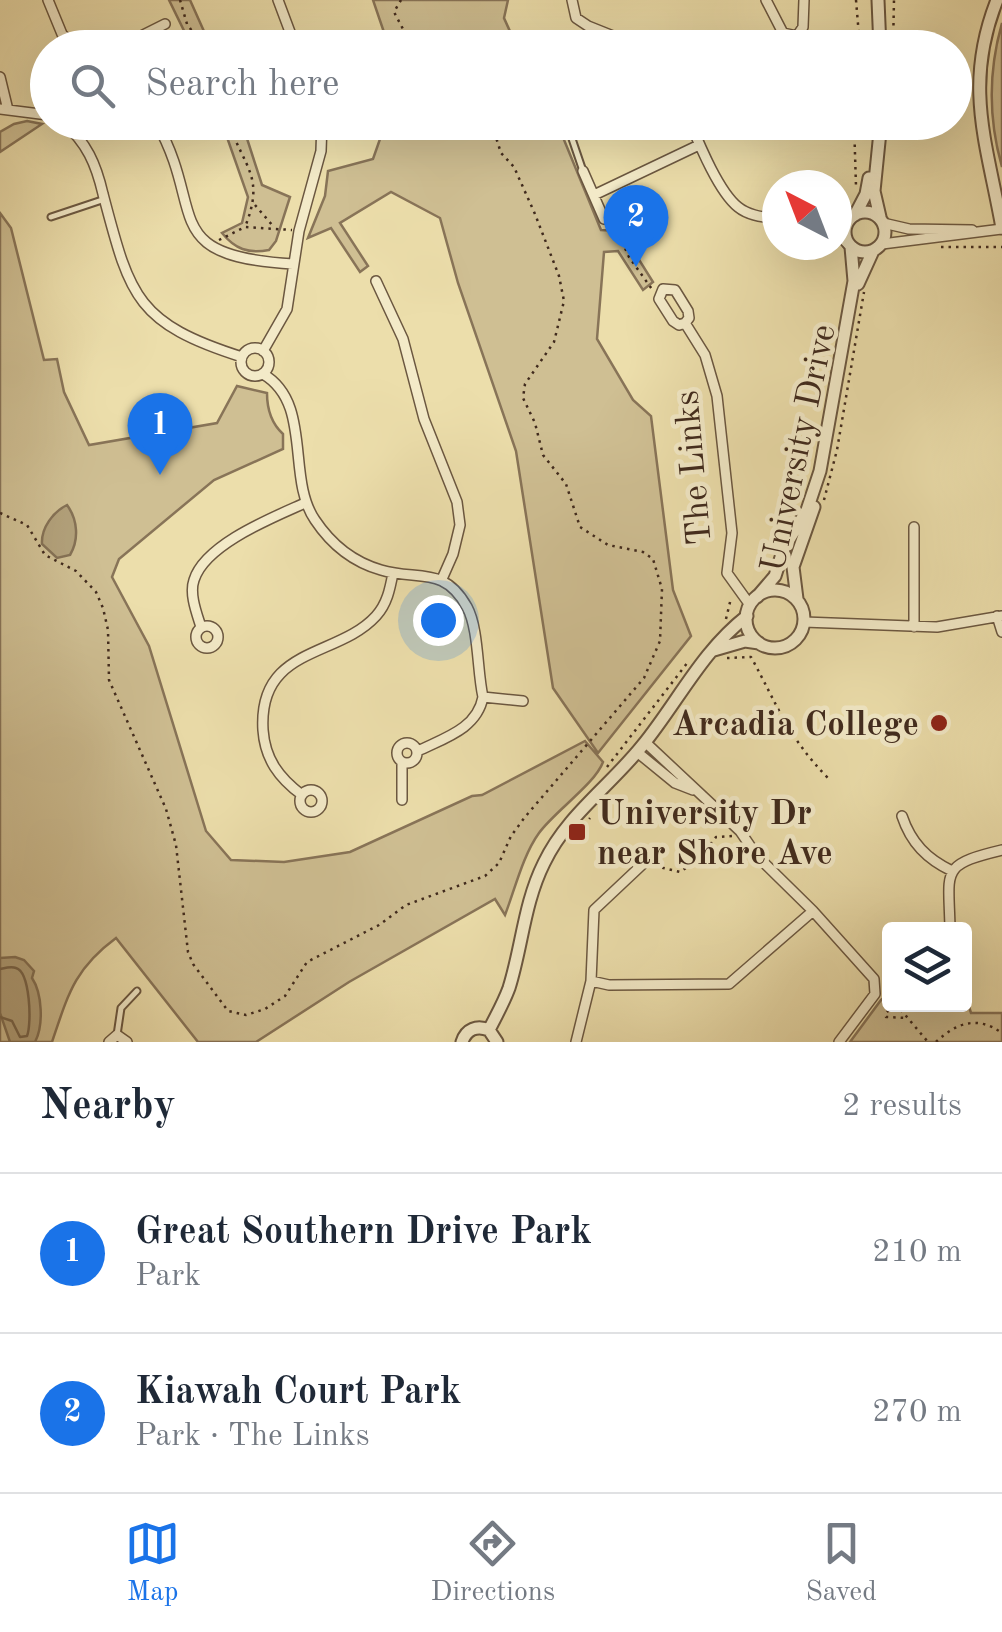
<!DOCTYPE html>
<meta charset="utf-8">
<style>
body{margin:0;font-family:"Old Standard TT",serif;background:#f2f2f3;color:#1f2937}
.controls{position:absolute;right:30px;bottom:30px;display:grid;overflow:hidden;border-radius:10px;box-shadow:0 10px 40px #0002}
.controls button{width:90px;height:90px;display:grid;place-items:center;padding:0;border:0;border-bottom:2px solid #e0e1e3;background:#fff;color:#1f2937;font:50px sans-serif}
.compass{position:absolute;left:762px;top:170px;width:90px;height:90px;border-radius:50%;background:#fff;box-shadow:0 10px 40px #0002;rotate:318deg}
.you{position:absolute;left:438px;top:620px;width:35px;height:35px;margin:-25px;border:8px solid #fff;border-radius:50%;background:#1a73e8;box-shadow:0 0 0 15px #1a73e833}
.badge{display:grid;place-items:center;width:65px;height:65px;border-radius:50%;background:#1a73e8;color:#fff;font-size:32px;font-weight:700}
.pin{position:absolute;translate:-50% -82px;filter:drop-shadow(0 2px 5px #0008)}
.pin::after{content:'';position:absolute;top:52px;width:35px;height:30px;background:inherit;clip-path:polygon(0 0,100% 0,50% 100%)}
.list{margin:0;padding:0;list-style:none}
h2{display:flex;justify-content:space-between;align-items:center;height:130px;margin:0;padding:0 40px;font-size:42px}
h2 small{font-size:32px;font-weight:400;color:#747a83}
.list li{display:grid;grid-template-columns:65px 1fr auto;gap:30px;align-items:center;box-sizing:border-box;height:160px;padding:0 40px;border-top:2px solid #e0e1e3}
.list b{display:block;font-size:38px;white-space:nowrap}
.list p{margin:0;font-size:32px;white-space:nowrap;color:#747a83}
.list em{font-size:32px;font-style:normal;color:#747a83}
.icon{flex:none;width:55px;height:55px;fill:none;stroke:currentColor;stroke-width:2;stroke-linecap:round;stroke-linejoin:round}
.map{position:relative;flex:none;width:1002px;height:1042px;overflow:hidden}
.search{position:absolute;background:#fff;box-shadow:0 10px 40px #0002;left:30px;right:30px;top:30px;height:110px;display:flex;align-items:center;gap:25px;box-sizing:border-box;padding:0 35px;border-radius:55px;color:#747a83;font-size:38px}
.sheet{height:450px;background:#fff}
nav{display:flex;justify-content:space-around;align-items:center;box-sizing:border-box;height:140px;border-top:2px solid #e0e1e3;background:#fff;font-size:28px;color:#747a83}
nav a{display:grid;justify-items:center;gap:5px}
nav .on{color:#1a73e8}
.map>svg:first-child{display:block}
.green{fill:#cfbf93;stroke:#887458;stroke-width:2.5}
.water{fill:#b2a17b;stroke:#847155;stroke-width:2.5}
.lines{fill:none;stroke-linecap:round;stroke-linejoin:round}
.shore{stroke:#79664c;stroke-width:2.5}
.service-casing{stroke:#6b5740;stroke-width:9}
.minor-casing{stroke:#6b5740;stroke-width:12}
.tertiary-casing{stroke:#6b5740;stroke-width:15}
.path{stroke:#402a1d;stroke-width:2.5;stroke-dasharray:2.5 5;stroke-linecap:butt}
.service{stroke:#f3eac8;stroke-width:5}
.minor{stroke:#f3eac8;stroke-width:9}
.tertiary{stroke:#f3eac8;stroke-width:11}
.poi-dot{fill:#8f2418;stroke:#f3eac8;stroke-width:4}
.labels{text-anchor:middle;stroke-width:9;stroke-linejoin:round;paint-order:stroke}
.street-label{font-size:35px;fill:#402a1d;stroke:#f3eac8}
.poi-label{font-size:35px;font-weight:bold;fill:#402a1d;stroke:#f3eac8;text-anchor:end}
</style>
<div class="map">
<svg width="1002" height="1042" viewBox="0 0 1002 1042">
<rect width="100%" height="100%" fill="#ecdeab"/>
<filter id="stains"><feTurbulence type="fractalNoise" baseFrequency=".002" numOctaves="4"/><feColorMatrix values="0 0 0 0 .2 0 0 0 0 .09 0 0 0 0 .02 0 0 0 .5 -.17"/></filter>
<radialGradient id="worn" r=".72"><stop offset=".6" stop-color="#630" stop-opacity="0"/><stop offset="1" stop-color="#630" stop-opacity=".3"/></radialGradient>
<path class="green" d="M 169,0 L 190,0 L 211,47 L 192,47 Z
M 373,0 L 508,0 L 504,18 L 517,47 L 389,47 Z
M 1002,23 L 1002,167 C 988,118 988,72 1002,23 Z
M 27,121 L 42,124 L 0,152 L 0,132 L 14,124 Z
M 386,122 L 550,123 L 555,132 L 560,130 L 601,230 L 621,231 L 653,282 L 643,290 L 618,251 L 604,252 L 597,339 L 633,400 L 651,416 L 673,590 L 691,636 L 598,753 L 553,688 L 516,451 L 458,283 L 440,218 L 391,192 L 340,223 L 368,266 L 360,272 L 331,228 L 308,238 L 325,196 L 328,171 L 373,159 Z
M 222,123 L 242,123 L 262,185 L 290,197 L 276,241 L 269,250 C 248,254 235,249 222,233 L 242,223 L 248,197 Z
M 0,213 L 11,228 L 44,360 L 57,359 L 64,392 L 89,445 L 217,423 L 237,386 L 267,393 C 267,408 271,423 283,434 L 283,449 L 214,480 L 119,559 L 112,577 L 149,646 L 206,831 L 231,860 L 284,862 L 350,852 L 472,796 L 482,795 L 585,741 L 603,762 C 595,784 555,811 539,833 C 523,855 515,889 505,915 L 495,899 L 349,982 L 256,1042 L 198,1042 L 116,938 C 74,969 68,995 52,1042 L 0,1042 Z
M 889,994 L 890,1004 L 964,1004 L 965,994 L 971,1013 L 1002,1013 L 1002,1042 L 850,1042 L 881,1000 Z"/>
<path class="water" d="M 67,505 C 78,520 79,540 70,555 L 57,558 L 42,544 C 41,528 53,512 67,505 Z
M 15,957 L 24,960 L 34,971 L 32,978 C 42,993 44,1025 35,1042 L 10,1042 L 0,1013 L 0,958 Z"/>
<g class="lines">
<path class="shore" d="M 0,969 C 5,968 11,966 16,968 C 30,972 32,1023 27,1036 L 20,1037 L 12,1021 L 0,1017"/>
<g class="service-casing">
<path id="service" d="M 568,127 L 583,171
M 51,217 L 105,199
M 117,1035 L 121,1008 L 137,991"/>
</g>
<g class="minor-casing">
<path id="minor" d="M 48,0 L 62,34 L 76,48
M 278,0 L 296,48
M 572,0 L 576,18 L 588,26 L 643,48
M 766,0 L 783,33 L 797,36
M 130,48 L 137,38 L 165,24
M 800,48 L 797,36 L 803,27 L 804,0
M 0,77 L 8,110
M 0,109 L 48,115
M 63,122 C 87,143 96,164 103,194 C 130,296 135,323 242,357
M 156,122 C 207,211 156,256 293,264
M 690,122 C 700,146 719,192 738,207 C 749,216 764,217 777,219
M 583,171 L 604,219
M 594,195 L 699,145
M 837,219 L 851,218
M 883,223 L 909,229 L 972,230
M 837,234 L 848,244
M 882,244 L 1002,229
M 376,281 L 403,339 L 424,419 L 457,502 L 460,525 L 453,554 L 442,579
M 685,323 L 679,325 L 673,321 L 659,299 L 663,289 L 675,290 L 688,311 L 689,318 L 685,323 L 705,355 L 717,396 L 732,533 L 727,573 L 750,605
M241 362a14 14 0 1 1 28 0a14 14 0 1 1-28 0Z
M 263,351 L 287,309 L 299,231 L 321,151 L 322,122
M 263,374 C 313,403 286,478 315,520 C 331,544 353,562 381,570 C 417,581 444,565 467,607 C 479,629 477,671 483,697 C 477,729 444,738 418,751
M 997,616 L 1002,632
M 804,622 L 937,627 L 1002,616
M196 637a11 11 0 1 1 22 0a11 11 0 1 1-22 0Z
M 201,627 C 197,614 189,594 194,580 C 205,544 274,517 305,503
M 914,627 L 914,527
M 483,697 L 523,701
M 645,742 L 740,831 L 757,856 L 813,911 L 874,979 L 875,994 L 839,1042
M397 753a10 10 0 1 1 20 0a10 10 0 1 1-20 0Z
M 637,752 L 675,783 L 693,790
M300 801a11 11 0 1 1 22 0a11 11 0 1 1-22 0Z
M 302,795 C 279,778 265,759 263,730 C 258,646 338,658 376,616 C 387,604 390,589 393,573
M 402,800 L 402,762
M 902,816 C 911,843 927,859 952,871
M 950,929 C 949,870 939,865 1002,850
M 591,981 L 609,985 L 729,984 L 813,911
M 109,1042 L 117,1035 L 127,1042
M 576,1042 L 591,981 L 594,910 L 645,862"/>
</g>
<g class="tertiary-casing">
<path id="tertiary" d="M 878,0 L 880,48
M 997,0 C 963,86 987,143 1002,228
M845 232a20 20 0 1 1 40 0a20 20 0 1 1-40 0Z
M 855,215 L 866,194 L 869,178
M 880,217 L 874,191 L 881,122
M 858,284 L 873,251
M746 619a29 29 0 1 1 58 0a29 29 0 1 1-58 0Z
M 757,597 L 775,576 L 784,548 L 807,510 L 820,471 L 854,281 L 851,247
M 797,599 L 793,567 L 814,507
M 714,650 L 745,641 L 759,643
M 489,1030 C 496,1016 504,1002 509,988 C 522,947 524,903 544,863 C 567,815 609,787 642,746 C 678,702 701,652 747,616
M 462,1042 C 466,1029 477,1025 489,1030 L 497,1042"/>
</g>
<path class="path" d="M 180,0 L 187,24 L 204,48
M 401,0 L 394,12 L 413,48
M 856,0 L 860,48
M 893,48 L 894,0
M 228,122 C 245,169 265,177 245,227
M 854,122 L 856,186
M 255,205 L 273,226
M 613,221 L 629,257 L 654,292
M 219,240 L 245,227 L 292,230
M 941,247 L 1002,247
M 824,500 L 837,450 L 864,292
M 0,513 L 27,525 L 45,555 L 76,571 L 96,592 L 103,608 L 108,630 L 109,680 L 166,809 L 176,845 L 188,952 L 193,964 L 228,1011 L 246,1015 L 265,1009 L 285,996 L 307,962 L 379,925 L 406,905 L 485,876 L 499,863 L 511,836 L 525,817 L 644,678 L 660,641 L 662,589 L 653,559 L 643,552 L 608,545 L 580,527 L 566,484 L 543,455 L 535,423 L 523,398 L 525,384 L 554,342 L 564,301 L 559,276 L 535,214 L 514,167 L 501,153 L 491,122
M 726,619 L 731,598
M 727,658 L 751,657 C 778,706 787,736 828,778
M 607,767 L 688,662
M 570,842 L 590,818
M 655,866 L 680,872 L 699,859 L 716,837 L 732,836
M 896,1004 L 928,1042
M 894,1005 L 886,1013 L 886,1017 L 907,1018
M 936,1042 C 956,1023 977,1015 1002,1033"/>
<use href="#service" class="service"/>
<use href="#minor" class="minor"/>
<use href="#tertiary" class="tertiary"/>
</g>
<g class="poi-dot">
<circle cx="939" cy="723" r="10"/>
<rect x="567" y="822" width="20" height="20" rx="5"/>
</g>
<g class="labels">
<g class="street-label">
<text transform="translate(797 448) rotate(-78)" y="12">University Drive</text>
<text transform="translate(692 468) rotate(-95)" y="12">The Links</text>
</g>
<g class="poi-label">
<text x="919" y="735">Arcadia College</text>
<text x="597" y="824" text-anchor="start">University Dr<tspan x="597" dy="40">near Shore Ave</tspan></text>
</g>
</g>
<rect width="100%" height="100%" filter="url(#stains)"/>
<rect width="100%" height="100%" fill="url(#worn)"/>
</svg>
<div class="controls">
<button><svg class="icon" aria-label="layers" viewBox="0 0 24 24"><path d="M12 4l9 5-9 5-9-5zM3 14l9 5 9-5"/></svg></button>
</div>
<svg class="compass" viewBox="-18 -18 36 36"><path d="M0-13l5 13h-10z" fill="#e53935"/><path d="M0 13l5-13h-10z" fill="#747a83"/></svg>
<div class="you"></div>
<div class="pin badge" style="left:160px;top:475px">1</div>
<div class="pin badge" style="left:636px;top:267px">2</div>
<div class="search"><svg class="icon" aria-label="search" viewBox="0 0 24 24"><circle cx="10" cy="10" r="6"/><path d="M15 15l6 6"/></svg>Search here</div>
</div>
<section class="sheet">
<h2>Nearby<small>2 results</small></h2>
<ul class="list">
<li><span class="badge">1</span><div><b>Great Southern Drive Park</b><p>Park</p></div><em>210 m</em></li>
<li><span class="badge">2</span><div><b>Kiawah Court Park</b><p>Park · The Links</p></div><em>270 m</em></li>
</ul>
</section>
<nav>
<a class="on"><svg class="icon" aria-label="map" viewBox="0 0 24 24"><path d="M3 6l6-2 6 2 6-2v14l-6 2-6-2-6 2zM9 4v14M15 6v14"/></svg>Map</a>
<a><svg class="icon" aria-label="directions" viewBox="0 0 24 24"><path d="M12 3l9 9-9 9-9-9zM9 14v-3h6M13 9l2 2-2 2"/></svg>Directions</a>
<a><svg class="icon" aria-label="saved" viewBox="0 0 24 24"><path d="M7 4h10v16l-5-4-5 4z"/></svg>Saved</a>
</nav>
